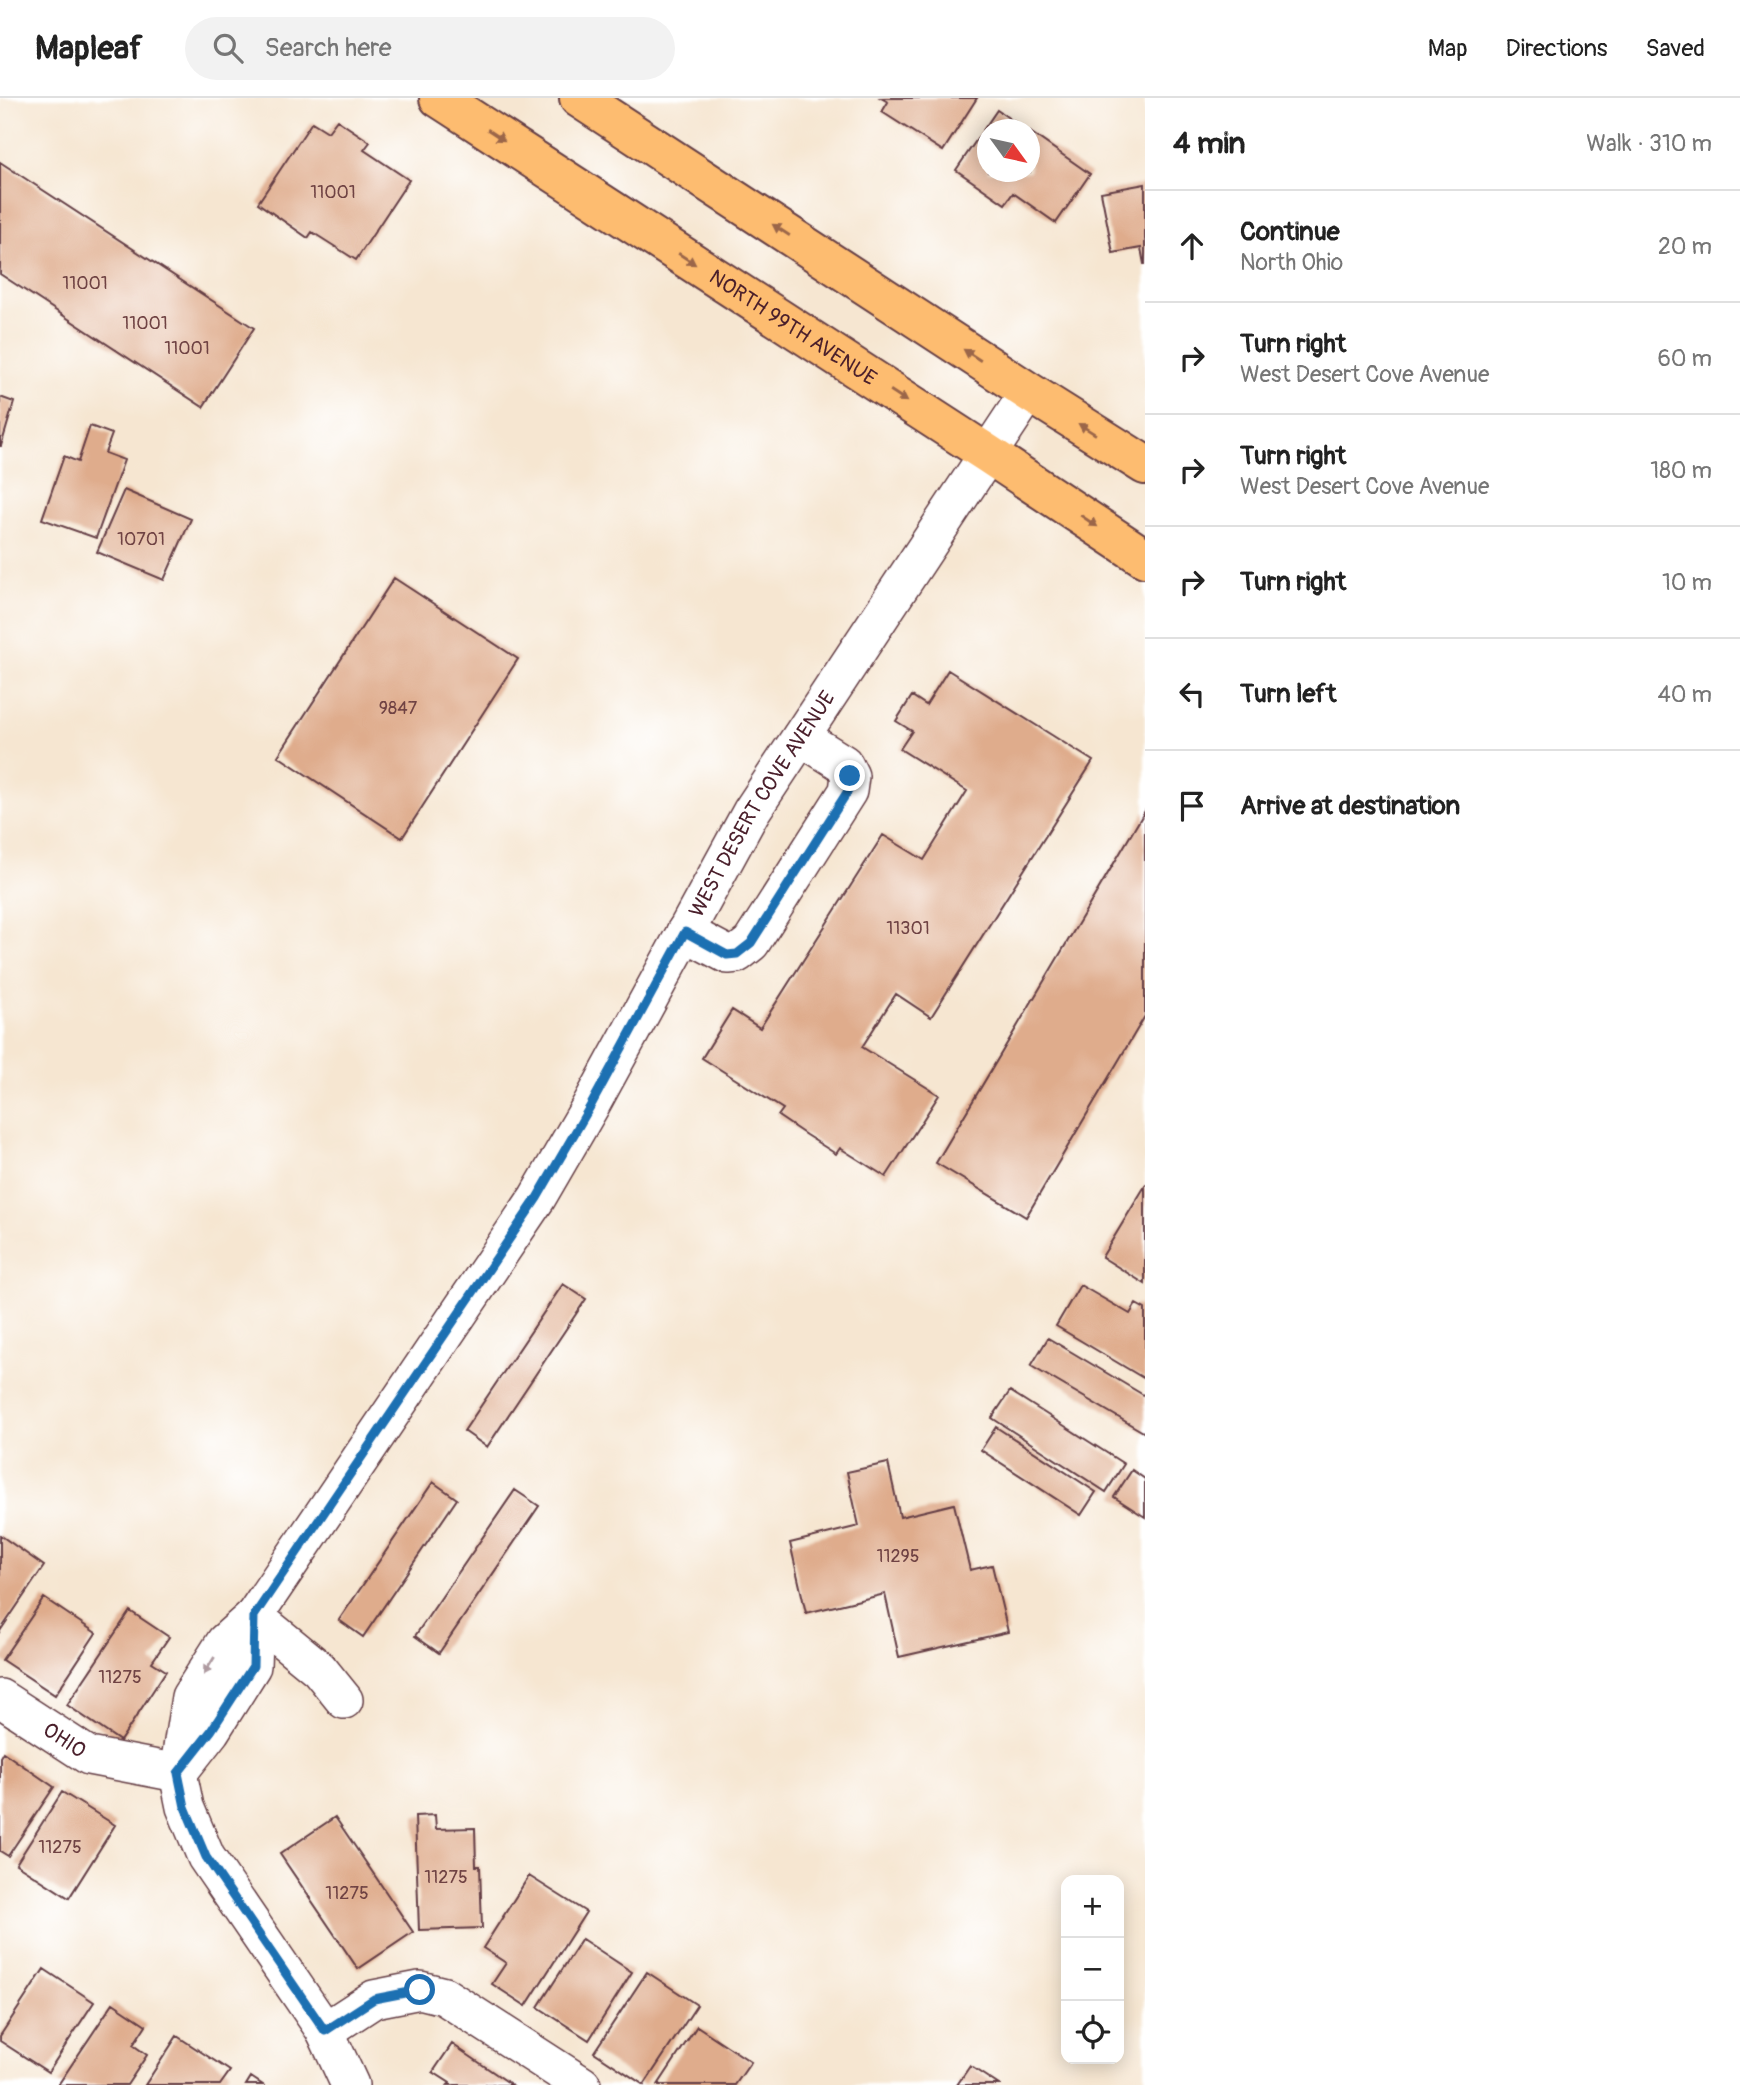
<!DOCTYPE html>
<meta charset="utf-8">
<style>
body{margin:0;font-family:Pangolin,sans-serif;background:#f2f2f2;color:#222}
.controls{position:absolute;right:21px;bottom:21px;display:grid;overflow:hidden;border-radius:14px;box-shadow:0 4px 18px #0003}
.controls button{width:63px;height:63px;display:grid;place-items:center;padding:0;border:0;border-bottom:2px solid #e0e0e0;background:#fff;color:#222;font:35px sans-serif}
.compass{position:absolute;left:977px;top:21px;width:63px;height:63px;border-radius:50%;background:#fff;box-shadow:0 4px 18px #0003;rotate:123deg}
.stop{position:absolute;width:21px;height:21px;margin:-16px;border:5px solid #1f6fb2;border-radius:50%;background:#fff}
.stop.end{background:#1f6fb2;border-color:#fff;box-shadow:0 2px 7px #0008}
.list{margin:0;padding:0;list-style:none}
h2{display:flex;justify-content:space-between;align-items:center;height:91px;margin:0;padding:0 28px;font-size:30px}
h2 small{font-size:23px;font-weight:400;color:#767676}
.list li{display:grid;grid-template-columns:46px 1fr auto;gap:21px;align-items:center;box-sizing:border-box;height:112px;padding:0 28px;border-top:2px solid #e0e0e0}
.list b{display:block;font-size:26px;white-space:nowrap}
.list p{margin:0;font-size:23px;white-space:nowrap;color:#767676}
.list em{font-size:23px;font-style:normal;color:#767676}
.icon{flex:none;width:38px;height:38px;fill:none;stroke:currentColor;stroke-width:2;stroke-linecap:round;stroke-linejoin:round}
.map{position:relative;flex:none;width:1145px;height:1987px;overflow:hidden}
header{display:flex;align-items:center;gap:42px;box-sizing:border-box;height:98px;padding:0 35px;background:#fff;border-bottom:2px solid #e0e0e0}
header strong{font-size:33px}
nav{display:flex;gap:38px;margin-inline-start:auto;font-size:24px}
.search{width:490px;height:63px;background:#f2f2f2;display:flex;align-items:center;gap:18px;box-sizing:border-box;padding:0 24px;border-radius:38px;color:#767676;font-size:26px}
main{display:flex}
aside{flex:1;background:#fff}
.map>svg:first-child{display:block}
.building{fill:#dfac8c}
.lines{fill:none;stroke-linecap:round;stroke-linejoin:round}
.minor-casing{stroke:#643d44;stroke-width:40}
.major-casing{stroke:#643d44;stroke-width:42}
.minor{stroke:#fff;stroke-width:37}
.major{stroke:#fdbc6f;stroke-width:38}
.oneway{fill:#9b664a}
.oneway2{fill:#ae9aa0}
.route{stroke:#1f6fb2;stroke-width:9}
.labels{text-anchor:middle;stroke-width:7;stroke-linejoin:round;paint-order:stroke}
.number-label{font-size:18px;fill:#6f4243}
.street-label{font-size:21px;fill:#4a1f2b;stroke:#fff}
</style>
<header>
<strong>Mapleaf</strong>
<div class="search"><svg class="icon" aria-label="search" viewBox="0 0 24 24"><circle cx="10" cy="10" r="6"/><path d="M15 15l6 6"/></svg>Search here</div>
<nav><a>Map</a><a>Directions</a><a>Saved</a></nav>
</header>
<main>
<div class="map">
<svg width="1145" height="1987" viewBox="0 0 1145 1987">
<rect width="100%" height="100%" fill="#fff"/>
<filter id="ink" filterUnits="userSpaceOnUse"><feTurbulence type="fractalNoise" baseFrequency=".0143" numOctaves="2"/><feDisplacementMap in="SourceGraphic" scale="14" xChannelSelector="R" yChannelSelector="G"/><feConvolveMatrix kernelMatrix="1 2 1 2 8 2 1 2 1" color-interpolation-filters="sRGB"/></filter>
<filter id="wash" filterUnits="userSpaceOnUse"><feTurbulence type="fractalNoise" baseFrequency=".00686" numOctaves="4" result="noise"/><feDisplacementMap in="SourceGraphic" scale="28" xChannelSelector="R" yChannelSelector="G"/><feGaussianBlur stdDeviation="1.57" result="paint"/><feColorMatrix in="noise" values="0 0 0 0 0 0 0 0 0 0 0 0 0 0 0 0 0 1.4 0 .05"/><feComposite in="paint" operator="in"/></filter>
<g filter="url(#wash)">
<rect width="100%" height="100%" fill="#f6e6d1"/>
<g id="blocks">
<path class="building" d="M 881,0 L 977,0 L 943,53 L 882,14 L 888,4 Z
M 997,12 L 1026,32 L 988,32 L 988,74 L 1030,74 L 1030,34 L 1090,76 L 1056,125 L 1013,95 L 1005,106 L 956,72 Z
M 337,22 L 370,44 L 364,52 L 409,82 L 356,162 L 312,134 L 308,140 L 258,105 L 312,24 L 328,34 Z
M 0,64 L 254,230 L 203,309 L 0,176 Z
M 1145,86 L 1145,166 L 1144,166 L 1141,150 L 1113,155 L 1101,94 Z
M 0,299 L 14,304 L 1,348 L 0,348 Z
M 90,328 L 112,336 L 105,355 L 124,362 L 96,440 L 42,421 L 64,358 L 78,364 Z
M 124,392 L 191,421 L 164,482 L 97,454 Z
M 394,480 L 518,561 L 402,740 L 278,658 Z
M 948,572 L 1093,663 L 931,919 L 896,896 L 862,949 L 939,997 L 886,1079 L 840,1050 L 836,1056 L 806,1037 L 778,1018 L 783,1011 L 702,960 L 732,912 L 760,930 L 883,737 L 924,762 L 967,693 L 900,651 L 912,633 L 896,623 L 912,598 L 926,607 Z
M 1145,713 L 1145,918 L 1026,1119 L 936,1065 Z
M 1145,1088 L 1145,1186 L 1102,1159 Z
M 563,1186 L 586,1201 L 487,1349 L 464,1333 Z
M 1080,1187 L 1130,1216 L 1136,1206 L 1145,1211 L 1145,1281 L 1056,1228 Z
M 1048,1240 L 1145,1298 L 1145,1335 L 1031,1268 Z
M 1010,1293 L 1124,1366 L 1106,1394 L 992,1320 Z
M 996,1329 L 1096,1394 L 1081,1417 L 981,1352 Z
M 888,1365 L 900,1419 L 954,1406 L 970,1472 L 992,1467 L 1008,1534 L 899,1559 L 885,1496 L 806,1515 L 790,1445 L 859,1428 L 847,1374 Z
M 1132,1372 L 1145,1381 L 1145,1419 L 1114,1399 Z
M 433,1384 L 457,1401 L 363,1539 L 339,1522 Z
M 515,1392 L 539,1408 L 439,1555 L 415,1538 Z
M 0,1437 L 44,1468 L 0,1533 Z
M 44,1500 L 96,1535 L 55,1597 L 2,1562 Z
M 130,1513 L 169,1539 L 152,1564 L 166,1573 L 120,1643 L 67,1607 Z
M 3,1654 L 54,1689 L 8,1758 L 0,1753 L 0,1659 Z
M 62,1694 L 115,1727 L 69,1800 L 16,1766 Z
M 435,1717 L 436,1731 L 475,1730 L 476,1768 L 480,1768 L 482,1830 L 419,1832 L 415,1718 Z
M 335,1719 L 413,1834 L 358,1871 L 280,1756 Z
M 529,1778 L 586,1814 L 526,1908 L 492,1886 L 506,1865 L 483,1850 Z
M 582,1841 L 632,1874 L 589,1942 L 538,1909 Z
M 44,1871 L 94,1904 L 48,1974 L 0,1943 L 0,1938 Z
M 647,1874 L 697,1907 L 644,1987 L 594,1954 Z
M 113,1905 L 146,1927 L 133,1947 L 147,1957 L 127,1987 L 58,1987 Z
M 697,1928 L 751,1964 L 735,1987 L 658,1987 Z
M 177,1938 L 230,1973 L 220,1987 L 145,1987 Z
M 452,1946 L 512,1987 L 448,1987 L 450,1985 L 433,1974 Z
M 970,1968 L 999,1987 L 957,1987 Z
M 251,1979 L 263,1987 L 246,1987 Z"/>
</g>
</g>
<g filter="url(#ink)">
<use href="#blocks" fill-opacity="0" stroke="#643d44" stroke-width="2"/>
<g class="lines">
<g class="minor-casing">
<g id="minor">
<path d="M 685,834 L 728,857 L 737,856 L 751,845 L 848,693 L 850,678 L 844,666 L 801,639"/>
<path d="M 254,1518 L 225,1544 L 190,1599 L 178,1675 L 185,1709 L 206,1759 L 325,1933 L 350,1987"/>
<path d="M 254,1518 L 319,1571 L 344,1602"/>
<path id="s1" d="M 0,1600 L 89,1658 L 178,1675"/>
<path id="s2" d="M 178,1675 L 211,1633 L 252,1568 L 254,1518 L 537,1100 L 591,1007 L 751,714 L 1029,294"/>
<path d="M 325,1933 L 374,1901 L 420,1892 L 444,1898 L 582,1987"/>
</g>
</g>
<g class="major-casing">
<g id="major">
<path id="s3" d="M 439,0 L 988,356 L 1145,460"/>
<path d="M 579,0 L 1029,294 L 1145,367"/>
</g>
</g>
<use href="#minor" class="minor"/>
<use href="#major" class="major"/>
</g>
<defs><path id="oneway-solid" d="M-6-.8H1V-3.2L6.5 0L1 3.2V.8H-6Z" transform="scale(1.75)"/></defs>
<g class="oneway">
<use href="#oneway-solid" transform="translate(496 37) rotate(33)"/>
<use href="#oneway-solid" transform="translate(781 132) rotate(-147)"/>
<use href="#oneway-solid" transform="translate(687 161) rotate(33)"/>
<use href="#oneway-solid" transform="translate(972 257) rotate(-147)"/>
<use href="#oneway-solid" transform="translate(899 298) rotate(33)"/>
<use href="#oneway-solid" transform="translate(1087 331) rotate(-148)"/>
<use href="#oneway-solid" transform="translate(1089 423) rotate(34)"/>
</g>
<use class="oneway2" href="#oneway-solid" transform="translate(209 1568) rotate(122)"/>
</g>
<g class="lines" filter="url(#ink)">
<path class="route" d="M 420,1892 L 374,1901 L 325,1933 L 206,1759 L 185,1709 L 178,1675 L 211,1633 L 253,1568 L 254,1518 L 537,1100 L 591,1007 L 685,834 L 727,857 L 737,856 L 751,845 L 848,693 L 850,678"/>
</g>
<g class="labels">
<g class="number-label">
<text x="333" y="100">11001</text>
<text x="85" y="191">11001</text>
<text x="145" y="231">11001</text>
<text x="187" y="256">11001</text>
<text x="141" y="447">10701</text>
<text x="398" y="616">9847</text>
<text x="908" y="836">11301</text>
<text x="898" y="1464">11295</text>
<text x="120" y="1585">11275</text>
<text x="60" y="1755">11275</text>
<text x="446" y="1785">11275</text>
<text x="347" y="1801">11275</text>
</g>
<g class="street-label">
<text dy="7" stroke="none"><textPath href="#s3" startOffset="422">NORTH 99TH AVENUE</textPath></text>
<text dy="7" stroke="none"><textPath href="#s2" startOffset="1139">WEST DESERT COVE AVENUE</textPath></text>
<text dy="7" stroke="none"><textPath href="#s1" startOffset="77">OHIO</textPath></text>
</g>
</g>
</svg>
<div class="controls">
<button>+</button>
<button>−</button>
<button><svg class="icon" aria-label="locate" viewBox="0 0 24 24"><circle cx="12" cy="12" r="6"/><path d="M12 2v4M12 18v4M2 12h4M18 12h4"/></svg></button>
</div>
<svg class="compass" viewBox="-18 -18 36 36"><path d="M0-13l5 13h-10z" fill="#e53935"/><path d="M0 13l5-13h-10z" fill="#767676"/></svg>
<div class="stop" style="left:420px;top:1892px"></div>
<div class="stop end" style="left:850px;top:678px"></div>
</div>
<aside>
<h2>4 min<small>Walk · 310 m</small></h2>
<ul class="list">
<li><svg class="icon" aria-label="ahead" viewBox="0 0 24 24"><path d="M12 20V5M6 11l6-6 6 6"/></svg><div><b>Continue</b><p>North Ohio</p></div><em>20 m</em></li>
<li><svg class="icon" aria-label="right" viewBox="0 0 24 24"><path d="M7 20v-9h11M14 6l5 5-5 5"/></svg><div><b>Turn right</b><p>West Desert Cove Avenue</p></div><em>60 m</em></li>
<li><svg class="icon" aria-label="right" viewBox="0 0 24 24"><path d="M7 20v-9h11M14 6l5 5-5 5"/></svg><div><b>Turn right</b><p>West Desert Cove Avenue</p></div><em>180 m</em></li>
<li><svg class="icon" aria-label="right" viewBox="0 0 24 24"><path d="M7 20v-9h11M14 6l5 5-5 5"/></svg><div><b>Turn right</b></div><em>10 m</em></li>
<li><svg class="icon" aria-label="left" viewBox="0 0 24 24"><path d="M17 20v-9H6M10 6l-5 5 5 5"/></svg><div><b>Turn left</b></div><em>40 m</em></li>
<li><svg class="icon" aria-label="arrive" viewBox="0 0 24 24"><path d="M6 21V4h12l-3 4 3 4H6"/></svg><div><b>Arrive at destination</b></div></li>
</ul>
</aside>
</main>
